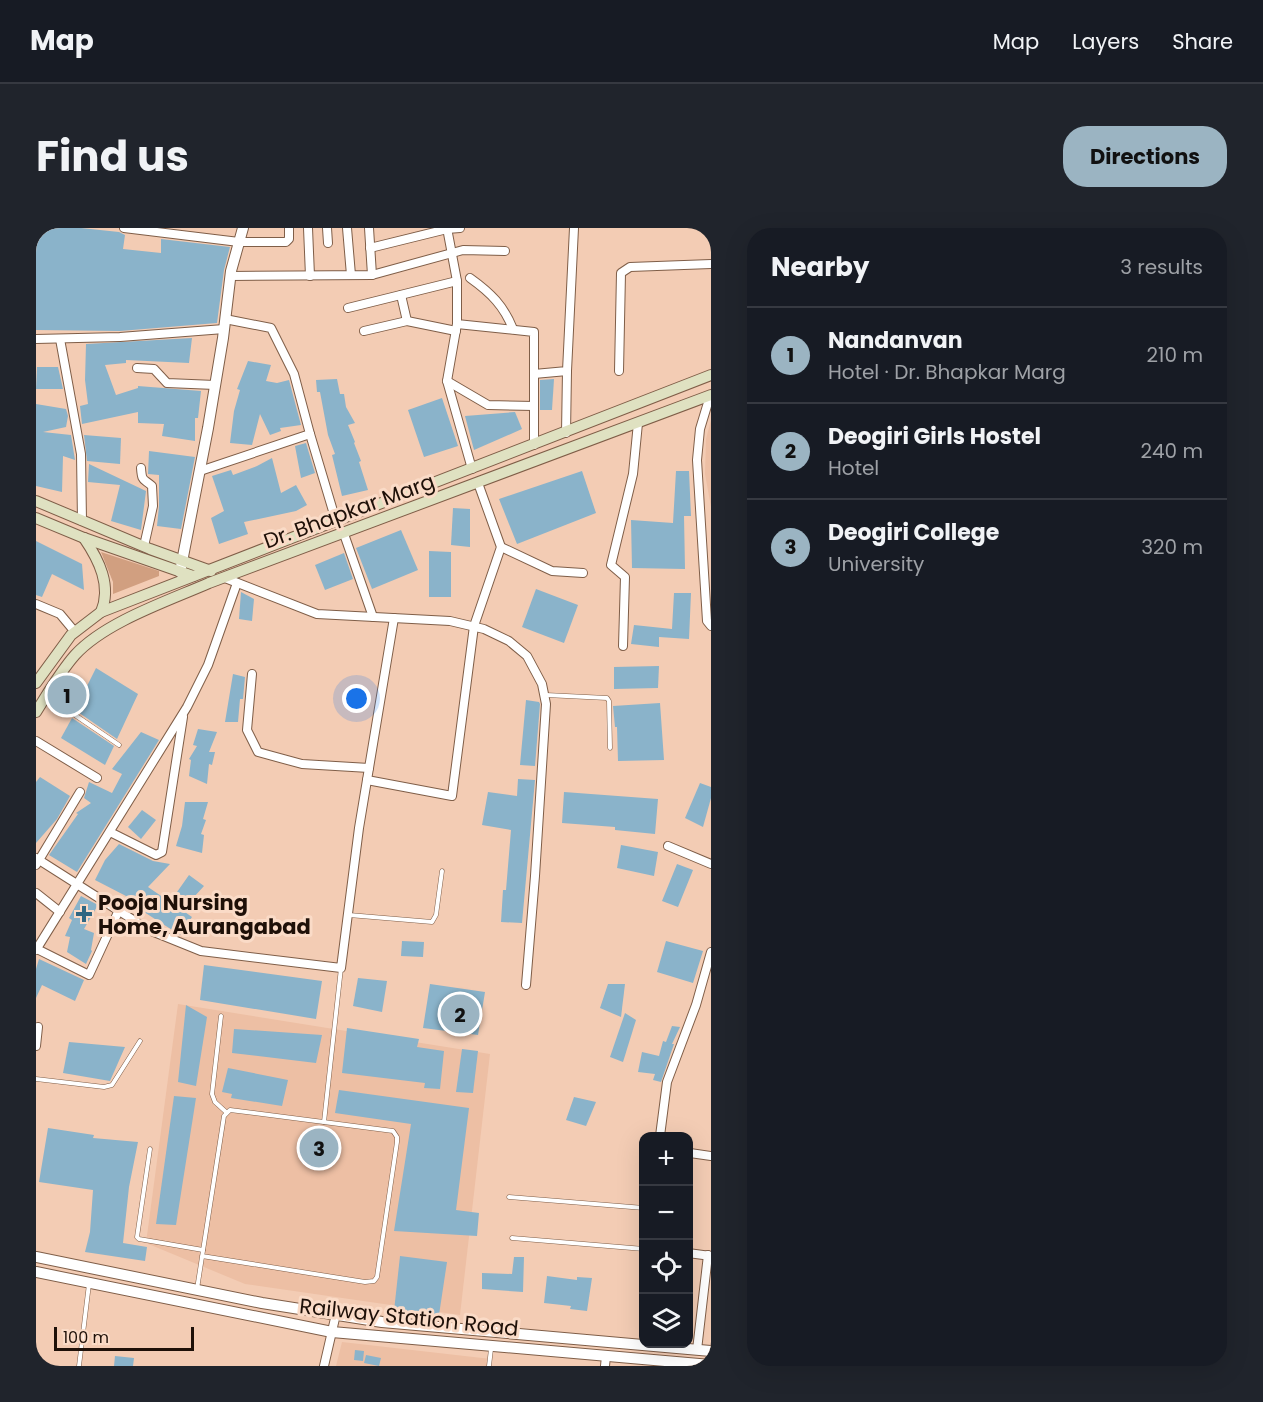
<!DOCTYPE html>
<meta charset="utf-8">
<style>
body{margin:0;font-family:Poppins,sans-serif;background:#20242c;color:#f1f3f6}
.controls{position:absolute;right:18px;bottom:18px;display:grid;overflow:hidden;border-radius:12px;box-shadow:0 6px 24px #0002}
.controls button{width:54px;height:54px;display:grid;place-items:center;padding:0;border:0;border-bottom:2px solid #363941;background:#171b24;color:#f1f3f6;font:30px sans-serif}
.scale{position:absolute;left:18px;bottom:15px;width:140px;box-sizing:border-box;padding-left:6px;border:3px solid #1e1008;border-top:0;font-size:16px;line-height:21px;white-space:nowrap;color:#1e1008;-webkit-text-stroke:4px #fadbc7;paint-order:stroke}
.you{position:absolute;left:321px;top:471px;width:21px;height:21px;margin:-15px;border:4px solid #fff;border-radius:50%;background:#1a73e8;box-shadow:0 0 0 9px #1a73e833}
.badge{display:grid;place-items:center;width:39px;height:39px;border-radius:50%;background:#9bb4c2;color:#111;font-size:20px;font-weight:700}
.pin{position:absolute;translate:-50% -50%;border:3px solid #fff;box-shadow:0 2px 6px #0006}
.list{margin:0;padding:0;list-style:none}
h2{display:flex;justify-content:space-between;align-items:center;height:78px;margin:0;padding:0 24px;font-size:26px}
h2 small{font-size:20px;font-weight:400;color:#9ea1a6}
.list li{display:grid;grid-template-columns:39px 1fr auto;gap:18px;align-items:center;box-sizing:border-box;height:96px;padding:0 24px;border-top:2px solid #363941}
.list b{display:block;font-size:22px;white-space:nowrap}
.list p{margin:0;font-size:20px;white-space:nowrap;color:#9ea1a6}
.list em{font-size:20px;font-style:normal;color:#9ea1a6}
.icon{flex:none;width:33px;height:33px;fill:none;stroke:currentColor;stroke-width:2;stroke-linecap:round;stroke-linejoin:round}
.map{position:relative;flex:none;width:675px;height:1138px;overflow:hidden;border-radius:24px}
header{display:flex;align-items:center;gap:36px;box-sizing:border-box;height:84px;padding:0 30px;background:#171b24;border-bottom:2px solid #363941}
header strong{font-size:28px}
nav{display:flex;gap:33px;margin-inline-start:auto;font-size:21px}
.intro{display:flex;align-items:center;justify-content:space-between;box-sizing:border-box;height:144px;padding:0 36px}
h1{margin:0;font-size:42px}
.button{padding:15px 27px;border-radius:24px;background:#9bb4c2;color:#111;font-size:21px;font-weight:700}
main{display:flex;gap:36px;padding:0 36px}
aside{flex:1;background:#171b24;border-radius:24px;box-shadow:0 6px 24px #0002}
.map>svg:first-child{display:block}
.built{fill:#edbfa4}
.green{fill:#d19f80}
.building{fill:#8ab3ca}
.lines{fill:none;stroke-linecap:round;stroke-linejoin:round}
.service-casing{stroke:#7f5e48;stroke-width:5}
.minor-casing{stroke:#7f5e48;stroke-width:10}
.tertiary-casing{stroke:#7f5e48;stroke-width:12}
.secondary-casing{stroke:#7f5e48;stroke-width:12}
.service{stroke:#fff;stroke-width:4}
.minor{stroke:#fff;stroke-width:8}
.tertiary{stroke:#fff;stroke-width:10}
.secondary{stroke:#dfe1c1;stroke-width:10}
.poi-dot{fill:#316782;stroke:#fadbc7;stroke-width:2}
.labels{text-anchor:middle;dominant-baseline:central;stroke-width:6;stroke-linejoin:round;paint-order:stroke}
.street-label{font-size:21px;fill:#1e1008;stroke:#fadbc7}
.poi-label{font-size:21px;font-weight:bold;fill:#1e1008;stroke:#fadbc7;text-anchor:start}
</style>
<header>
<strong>Map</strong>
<nav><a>Map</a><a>Layers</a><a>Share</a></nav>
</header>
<div class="intro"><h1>Find us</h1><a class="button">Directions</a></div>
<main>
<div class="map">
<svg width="675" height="1138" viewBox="0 0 675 1138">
<rect width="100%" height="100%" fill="#f3ccb4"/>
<!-- built -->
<g class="built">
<polygon points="675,192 675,279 669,246 670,211"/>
<polygon points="142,776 454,826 424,1087 209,1056 110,1015"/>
<polygon points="306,1114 455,1131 454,1138 300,1138"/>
</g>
<!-- green -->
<polygon class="green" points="65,324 123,343 123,348 77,366 77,354"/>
<!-- building -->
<g class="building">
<polygon points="0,0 45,0 83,4 89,7 87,21 125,25 125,11 194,19 188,42 181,95 84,103 0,102"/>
<polygon points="156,110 153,135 90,132 90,135 69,137 80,167 102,160 102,158 165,163 162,190 159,190 159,213 126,208 128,196 102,195 102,184 46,196 44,178 52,176 49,152 50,116"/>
<polygon points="212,133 235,137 230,153 241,155 253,152 265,197 244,200 245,203 234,207 224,186 216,217 194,215 198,183 204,162 201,161"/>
<polygon points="1,139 22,139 27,161 0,161"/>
<polygon points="301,151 304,166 308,166 310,179 319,195 312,197 319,214 318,215 325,233 323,234 332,262 306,268 296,227 299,226 292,207 284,164 281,164 280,152"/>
<polygon points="518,151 516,182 504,182 504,152"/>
<polygon points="406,170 422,218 388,229 372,182"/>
<polygon points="0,176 30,181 32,188 30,199 7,204 35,207 39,232 27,228 26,264 0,258"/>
<polygon points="479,184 486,201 438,222 429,188"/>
<polygon points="48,207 85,210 84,236 51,233"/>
<polygon points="270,215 279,245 265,250 259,218"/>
<polygon points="113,223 159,229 145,301 121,298 123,278 123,247 112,246"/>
<polygon points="236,230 245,265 260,257 271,277 260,283 208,294 212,306 183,316 175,290 188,283 176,248 195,242 197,247 221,238"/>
<polygon points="53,236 110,263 105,302 75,293 84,257 52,254"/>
<polygon points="546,243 560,285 481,316 463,271"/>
<polygon points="640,243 653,243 655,288 648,288 649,341 596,340 595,292 637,295"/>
<polygon points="417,280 434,281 434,319 415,317"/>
<polygon points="365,302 382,342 336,361 320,320"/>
<polygon points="0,313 46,336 48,362 16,346 6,369 0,367"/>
<polygon points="393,323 415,324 415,369 393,369"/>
<polygon points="308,325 317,351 289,362 279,337"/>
<polygon points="500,361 542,377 528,415 486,399"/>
<polygon points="205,364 218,371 216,393 203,391"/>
<polygon points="638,365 655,365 653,411 623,409 623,419 595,416 598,397 636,401"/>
<polygon points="623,438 622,460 578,461 578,439"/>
<polygon points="60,440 102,466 81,511 39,482"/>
<polygon points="197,446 209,449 207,471 204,471 202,494 189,494"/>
<polygon points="490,472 503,474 504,476 499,538 484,537"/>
<polygon points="624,475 628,532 582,533 581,499 579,499 577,478"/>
<polygon points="36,490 78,518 69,537 25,510"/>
<polygon points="162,501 181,504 173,524 179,524 176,537 173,536 171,556 153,548 155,532 153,531 161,518 157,517"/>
<polygon points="105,504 123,512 41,644 13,627 42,586 40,585 55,575 48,570 53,554 76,565 86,546 76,541"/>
<polygon points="4,549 34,568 21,591 0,615 0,554"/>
<polygon points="482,551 499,552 486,695 465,694 467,662 470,662 475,602 446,597 452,564 481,568"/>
<polygon points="664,555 675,559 675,570 667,599 649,590"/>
<polygon points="528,564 622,571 619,606 579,602 579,599 526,595"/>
<polygon points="149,574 172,574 167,591 170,592 165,606 168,607 166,625 140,618 146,598"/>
<polygon points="106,582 120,592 105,611 92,599"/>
<polygon points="83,616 117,633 134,636 112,659 134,674 153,647 168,658 146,682 156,689 144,707 108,684 110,682 88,674 90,668 59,652 69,632"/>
<polygon points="585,617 622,624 618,648 581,640"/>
<polygon points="641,636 657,642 642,679 626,673"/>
<polygon points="45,668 62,677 48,701 58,705 55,722 56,723 50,736 31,724 34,709 29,708 36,692 33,690"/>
<polygon points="366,713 388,714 387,729 365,728"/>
<polygon points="630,713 667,723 657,755 621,744"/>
<polygon points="3,731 48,752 39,773 6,757 0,770 0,741"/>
<polygon points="168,737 286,753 280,791 164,772"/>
<polygon points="322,750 351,753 346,784 317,778"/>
<polygon points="394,756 449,764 442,807 387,800"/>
<polygon points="572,756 589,756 585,789 564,780"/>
<polygon points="150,777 171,789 160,858 142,854"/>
<polygon points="589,785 600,792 587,834 574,829"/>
<polygon points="636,798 644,799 636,816 638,816 625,854 617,852 619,846 602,844 606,824 623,828 627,813 630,814"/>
<polygon points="311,800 383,811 381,819 408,823 404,861 388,860 389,855 306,845"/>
<polygon points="198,801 286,807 280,835 196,825"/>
<polygon points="33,814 89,819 74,853 27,845"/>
<polygon points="426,821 442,823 437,865 420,864"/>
<polygon points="192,840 252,852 246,878 195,870 196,866 186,864"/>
<polygon points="303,862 433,880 420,982 443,985 441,1008 358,1003 375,896 299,885"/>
<polygon points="138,868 160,870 140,997 120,996"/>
<polygon points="538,869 560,874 550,898 530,892"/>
<polygon points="12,900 58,907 57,910 102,914 93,959 87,1015 111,1019 109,1033 49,1024 54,1004 57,962 3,954"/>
<polygon points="364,1028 411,1034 403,1087 358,1083"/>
<polygon points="478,1029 488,1029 487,1064 446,1061 446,1045 476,1046"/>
<polygon points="511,1048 541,1052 541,1049 556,1050 551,1083 534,1081 535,1078 508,1075"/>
<polygon points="319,1122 328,1123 327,1133 318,1132"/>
<polygon points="330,1127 345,1130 343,1138 328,1135"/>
<polygon points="79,1128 98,1130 97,1138 78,1138"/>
</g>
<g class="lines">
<defs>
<g id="service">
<polyline points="510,467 571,470 573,473 574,520"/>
<polyline points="11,468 83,517"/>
<polyline points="313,687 396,694 400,687 406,643"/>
<polyline points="185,788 176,866 179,874 190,884"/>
<polyline points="0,851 68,859 76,857 104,813"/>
<polyline points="288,894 305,740"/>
<polyline points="114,921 101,1009 103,1011 167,1022"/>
<polyline points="473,969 608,980"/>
<polyline points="476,1010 608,1021"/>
<polyline points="161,1061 188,888 194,882 357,903 361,909 361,914 341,1049 338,1053 329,1054 166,1028"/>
<polyline points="43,1138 53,1056"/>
<polyline points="453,1138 455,1121"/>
</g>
<g id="minor">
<polyline points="88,0 203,14 250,14 253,11 253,0"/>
<polyline points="272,0 274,48"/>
<polyline points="291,0 292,15"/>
<polyline points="311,0 315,47"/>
<polyline points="333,0 336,47"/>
<polyline points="411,0 421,53 421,96 498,104 498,217"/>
<polyline points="334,20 411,1 424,0"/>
<polyline points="194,48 336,47 427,22 469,23"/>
<path d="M434,50C455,65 468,78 477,101"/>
<polyline points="365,67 371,93"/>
<polyline points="312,80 421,53"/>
<polyline points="189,91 235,100 258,146 274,206 300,293"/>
<polyline points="421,96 411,153 436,241"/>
<polyline points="328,103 371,93 420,103"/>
<polyline points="0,111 84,109 188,101"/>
<polyline points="24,111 45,226 46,293"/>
<polyline points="101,140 118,141 131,155 179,157"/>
<polyline points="583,143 585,45 594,39 675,36"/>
<polyline points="498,146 531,143 538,0"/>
<polyline points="411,153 452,177 498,178"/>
<polyline points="674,168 664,201 661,232 671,393 675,398"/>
<polyline points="530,205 531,143"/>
<path d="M105,240C106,254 107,250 116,258L117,278L108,318"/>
<polyline points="164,243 274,206"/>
<polyline points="308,306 337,389"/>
<polyline points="465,319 516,343 547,345"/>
<polyline points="189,350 281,386 414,393 448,401 473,413 491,428 506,456 510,476 499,648 490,757"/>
<polyline points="0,376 24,386 39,404"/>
<polyline points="587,418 589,349 575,337 597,246 602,195"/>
<polyline points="216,446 211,502 222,524 266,536 333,540"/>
<polyline points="0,513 61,550"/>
<polyline points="331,552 416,568 438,398 465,319 442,255"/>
<polyline points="74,604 120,627 126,624 147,489"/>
<polyline points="632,618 675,636"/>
<polyline points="0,630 113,702 165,723 305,740 323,600 358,390"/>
<polyline points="0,637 44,564"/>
<polyline points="0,665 24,684"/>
<polyline points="1,721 53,747 83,682"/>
<polyline points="0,722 151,479 172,437 201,355"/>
<polyline points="0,818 2,799"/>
<polyline points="624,908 631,854 660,777 675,724"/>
<polyline points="654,925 675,928"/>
<polyline points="652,1025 675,1028"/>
<polyline points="661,1122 672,1027"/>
<polyline points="288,1138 300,1086"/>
<polyline points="569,1138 570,1128"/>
</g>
<g id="tertiary">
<polyline points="144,344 172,200 187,110 195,43 207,0"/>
<polyline points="0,1029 226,1075 346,1094 675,1123"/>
<polyline points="0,1044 296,1104 675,1137"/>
</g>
<g id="secondary">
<polyline points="0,273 114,321 175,343"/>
<polyline points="0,290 48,310 157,348"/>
<path d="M48,310C63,332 76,358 65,384"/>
<polyline points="0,455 35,407 65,384 675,147"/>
<path d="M0,484C12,465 24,444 39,427C69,394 132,373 173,355L675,167"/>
</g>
</defs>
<!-- service casing -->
<use href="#service" class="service-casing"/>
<!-- minor casing -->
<use href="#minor" class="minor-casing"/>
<!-- tertiary casing -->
<use href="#tertiary" class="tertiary-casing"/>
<!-- secondary casing -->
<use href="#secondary" class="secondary-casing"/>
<!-- service -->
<use href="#service" class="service"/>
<!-- minor -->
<use href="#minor" class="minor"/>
<!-- tertiary -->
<use href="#tertiary" class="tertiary"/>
<!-- secondary -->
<use href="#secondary" class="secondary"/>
</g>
<!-- markers -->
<path class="poi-dot" d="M45 677h6v6h6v6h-6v6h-6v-6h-6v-6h6z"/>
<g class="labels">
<!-- street labels -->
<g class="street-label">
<text transform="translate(313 283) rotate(-20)">Dr. Bhapkar Marg</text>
<text transform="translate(373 1089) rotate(6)">Railway Station Road</text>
</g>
<!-- poi labels -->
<g class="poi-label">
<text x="62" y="674">Pooja Nursing<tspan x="62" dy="24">Home, Aurangabad</tspan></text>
</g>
</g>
</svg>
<div class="controls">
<button>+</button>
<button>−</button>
<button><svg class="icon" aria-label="locate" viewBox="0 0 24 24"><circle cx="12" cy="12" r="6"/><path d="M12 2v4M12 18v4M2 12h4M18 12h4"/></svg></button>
<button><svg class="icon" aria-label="layers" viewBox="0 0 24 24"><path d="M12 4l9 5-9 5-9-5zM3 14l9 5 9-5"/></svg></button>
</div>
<div class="scale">100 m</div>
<div class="you"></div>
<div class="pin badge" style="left:31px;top:467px">1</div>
<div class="pin badge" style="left:424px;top:786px">2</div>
<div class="pin badge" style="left:283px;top:920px">3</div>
</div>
<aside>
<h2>Nearby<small>3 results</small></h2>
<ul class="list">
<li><span class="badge">1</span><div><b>Nandanvan</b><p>Hotel · Dr. Bhapkar Marg</p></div><em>210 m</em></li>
<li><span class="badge">2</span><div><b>Deogiri Girls Hostel</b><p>Hotel</p></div><em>240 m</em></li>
<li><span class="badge">3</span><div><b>Deogiri College</b><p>University</p></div><em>320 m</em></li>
</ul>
</aside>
</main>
